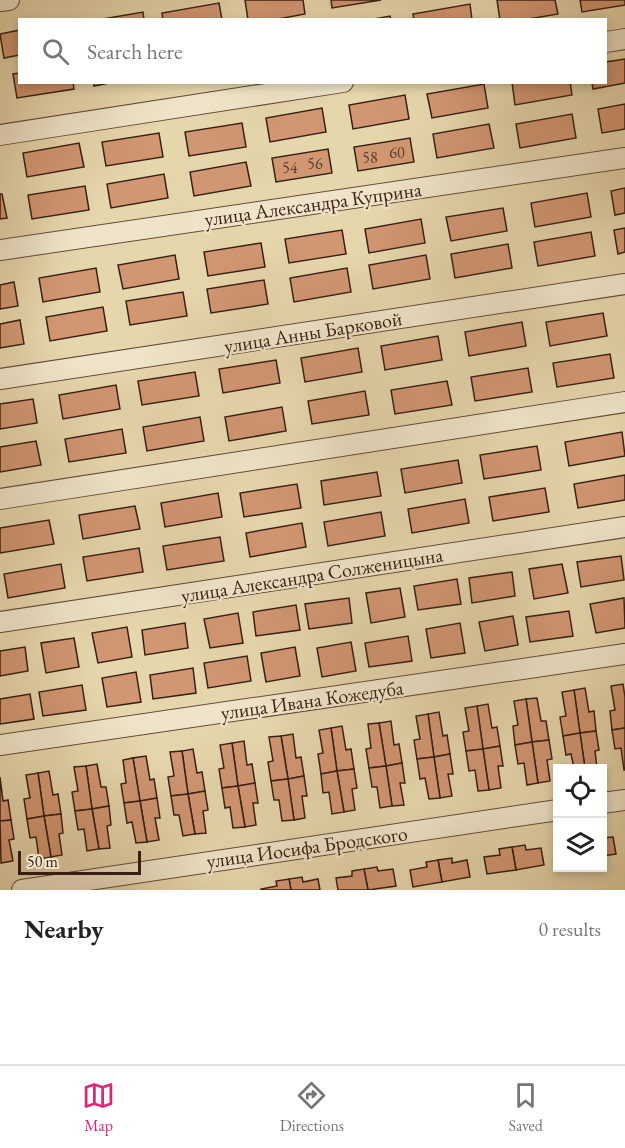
<!DOCTYPE html>
<meta charset="utf-8">
<style>
body{margin:0;font-family:"EB Garamond",serif;background:#f2f2f2;color:#222}
.controls{position:absolute;right:18px;bottom:18px;display:grid;overflow:hidden;border-radius:0px;box-shadow:0 3px 9px #0003}
.controls button{width:54px;height:54px;display:grid;place-items:center;padding:0;border:0;border-bottom:2px solid #e0e0e0;background:#fff;color:#222;font:30px sans-serif}
.scale{position:absolute;left:18px;bottom:15px;width:123px;box-sizing:border-box;padding-left:6px;border:3px solid #381e14;border-top:0;font-size:16px;line-height:21px;white-space:nowrap;color:#381e14;-webkit-text-stroke:4px #efe4c9;paint-order:stroke}
.list{margin:0;padding:0;list-style:none}
h2{display:flex;justify-content:space-between;align-items:center;height:78px;margin:0;padding:0 24px;font-size:26px}
h2 small{font-size:20px;font-weight:400;color:#767676}
.icon{flex:none;width:33px;height:33px;fill:none;stroke:currentColor;stroke-width:2;stroke-linecap:round;stroke-linejoin:round}
.map{position:relative;flex:none;width:625px;height:890px;overflow:hidden}
.search{position:absolute;background:#fff;box-shadow:0 3px 9px #0003;left:18px;right:18px;top:18px;height:66px;display:flex;align-items:center;gap:15px;box-sizing:border-box;padding:0 21px;border-radius:0px;color:#767676;font-size:22px}
.sheet{height:174px;background:#fff}
nav{display:flex;justify-content:space-around;align-items:center;box-sizing:border-box;height:84px;border-top:2px solid #e0e0e0;background:#fff;font-size:16px;color:#767676}
nav a{display:grid;justify-items:center;gap:3px}
nav .on{color:#db2777}
.map>svg:first-child{display:block}
.building{fill:#d19672;stroke:#381e14;stroke-width:1.5}
.lines{fill:none;stroke-linecap:round;stroke-linejoin:round}
.street-casing{stroke:#644c3a;stroke-width:22}
.street{stroke:#efe4c9;stroke-width:20}
.labels{text-anchor:middle;dominant-baseline:central;stroke-width:4.5;stroke-linejoin:round;paint-order:stroke}
.number-label{font-size:16px;fill:#5e3c2c}
.street-label{font-size:20px;fill:#381e14;stroke:#efe4c9}
</style>
<div class="map">
<svg width="625" height="890" viewBox="0 0 625 890">
<rect width="100%" height="100%" fill="#e6d6ac"/>
<filter id="stains"><feTurbulence type="fractalNoise" baseFrequency=".00333" numOctaves="4"/><feColorMatrix values="0 0 0 0 .2 0 0 0 0 .09 0 0 0 0 .02 0 0 0 .5 -.17"/></filter>
<radialGradient id="worn" r=".72"><stop offset=".6" stop-color="#630" stop-opacity="0"/><stop offset="1" stop-color="#630" stop-opacity=".3"/></radialGradient>
<!-- building -->
<g class="building">
<polygon points="245,0 303,0 305,14 273,20 248,20"/>
<polygon points="331,0 381,0 332,8"/>
<polygon points="497,0 555,0 558,14 523,20 500,20"/>
<polygon points="580,0 625,0 625,5 582,12"/>
<polygon points="219,3 222,20 163,20 162,13"/>
<polygon points="470,4 472,20 414,20 413,14"/>
<polygon points="143,12 144,20 97,20"/>
<polygon points="390,16 391,20 369,20"/>
<polygon points="20,30 20,55 4,58 0,34"/>
<polygon points="625,59 625,83 593,89 592,82 606,82 606,62"/>
<polygon points="20,73 20,82 73,82 74,89 17,98 13,74"/>
<polygon points="94,82 114,82 94,86"/>
<polygon points="512,82 570,82 572,95 515,105"/>
<polygon points="484,84 488,108 432,118 427,94"/>
<polygon points="405,95 409,119 353,129 349,105"/>
<polygon points="625,104 625,129 602,133 598,109"/>
<polygon points="322,108 326,132 270,142 266,118"/>
<polygon points="572,114 576,138 520,148 516,124"/>
<polygon points="242,123 246,147 189,156 185,132"/>
<polygon points="489,124 494,148 437,158 433,134"/>
<polygon points="159,133 163,157 106,166 102,142"/>
<polygon points="410,138 414,162 358,171 354,147"/>
<polygon points="79,143 84,167 27,177 23,153"/>
<polygon points="328,149 332,173 276,182 272,158"/>
<polygon points="246,162 251,186 194,196 190,172"/>
<polygon points="164,174 168,198 111,208 107,184"/>
<polygon points="85,186 89,210 32,219 28,195"/>
<polygon points="625,188 625,213 615,215 611,191"/>
<polygon points="587,193 591,217 535,227 531,203"/>
<polygon points="0,194 2,194 7,218 0,219"/>
<polygon points="503,208 507,231 451,241 446,217"/>
<polygon points="421,219 425,243 369,253 365,229"/>
<polygon points="625,228 625,252 618,254 614,230"/>
<polygon points="342,230 346,254 289,263 285,239"/>
<polygon points="591,232 595,256 538,266 534,242"/>
<polygon points="261,243 265,267 208,276 204,252"/>
<polygon points="508,244 512,268 455,278 451,254"/>
<polygon points="175,255 179,279 123,289 118,265"/>
<polygon points="426,255 430,279 373,289 369,265"/>
<polygon points="96,268 100,292 43,302 39,278"/>
<polygon points="347,268 351,292 294,302 290,278"/>
<polygon points="264,280 268,304 211,313 207,289"/>
<polygon points="14,282 18,306 0,309 0,285"/>
<polygon points="183,292 187,316 130,325 126,301"/>
<polygon points="103,307 107,331 50,341 46,317"/>
<polygon points="603,313 607,336 550,346 546,322"/>
<polygon points="20,320 24,344 0,348 0,324"/>
<polygon points="522,322 526,346 469,356 465,332"/>
<polygon points="438,336 442,360 385,370 381,346"/>
<polygon points="358,348 362,372 305,382 301,358"/>
<polygon points="610,354 614,378 557,387 553,363"/>
<polygon points="276,360 280,383 223,393 219,369"/>
<polygon points="528,368 532,392 475,401 471,377"/>
<polygon points="195,372 199,396 142,405 138,381"/>
<polygon points="447,381 452,405 395,414 391,390"/>
<polygon points="116,385 120,409 63,419 59,395"/>
<polygon points="365,391 369,415 312,424 308,401"/>
<polygon points="33,399 37,423 0,429 0,404"/>
<polygon points="282,407 286,431 229,441 225,417"/>
<polygon points="200,417 204,441 147,451 143,427"/>
<polygon points="122,429 126,453 69,462 65,439"/>
<polygon points="622,432 625,456 569,466 565,442"/>
<polygon points="36,441 41,465 0,472 0,447"/>
<polygon points="537,446 541,470 484,479 480,455"/>
<polygon points="458,460 462,483 405,493 401,469"/>
<polygon points="377,472 381,496 324,505 321,481"/>
<polygon points="625,475 625,500 578,508 574,484"/>
<polygon points="297,484 301,508 244,517 240,493"/>
<polygon points="545,488 549,512 493,521 489,497"/>
<polygon points="218,493 222,517 165,527 161,503"/>
<polygon points="465,499 469,523 412,533 408,509"/>
<polygon points="135,506 140,529 83,539 79,515"/>
<polygon points="381,512 385,536 328,546 324,522"/>
<polygon points="49,520 54,544 0,553 0,528"/>
<polygon points="302,523 306,547 250,557 246,533"/>
<polygon points="220,537 224,561 167,570 163,546"/>
<polygon points="139,548 143,572 87,581 83,557"/>
<polygon points="621,556 624,580 581,587 577,562"/>
<polygon points="61,564 65,588 8,598 4,574"/>
<polygon points="562,564 568,593 534,599 529,569"/>
<polygon points="512,572 515,596 472,603 469,578"/>
<polygon points="457,579 461,604 418,610 414,586"/>
<polygon points="400,588 405,617 371,623 366,593"/>
<polygon points="349,598 352,623 309,629 305,604"/>
<polygon points="624,598 625,628 596,633 590,604"/>
<polygon points="296,605 300,630 256,636 253,612"/>
<polygon points="569,611 573,636 530,642 526,617"/>
<polygon points="238,613 243,643 210,648 204,619"/>
<polygon points="513,616 518,645 485,651 479,622"/>
<polygon points="185,623 188,648 145,655 142,630"/>
<polygon points="460,623 465,653 431,658 426,629"/>
<polygon points="127,627 132,657 98,663 92,633"/>
<polygon points="408,636 412,661 369,667 365,643"/>
<polygon points="74,638 79,667 46,673 41,643"/>
<polygon points="351,642 356,671 322,677 317,648"/>
<polygon points="25,647 28,671 0,676 0,651"/>
<polygon points="295,647 300,676 266,682 261,653"/>
<polygon points="247,656 251,681 208,688 204,663"/>
<polygon points="193,668 196,693 153,699 150,675"/>
<polygon points="136,672 141,702 107,707 102,678"/>
<polygon points="623,684 625,697 625,728 612,730 610,711 615,710 611,686"/>
<polygon points="82,685 86,710 43,716 39,692"/>
<polygon points="585,688 589,712 594,711 596,731 580,733 574,690"/>
<polygon points="574,690 580,733 563,736 560,717 566,716 562,692"/>
<polygon points="30,694 34,719 0,724 0,699"/>
<polygon points="537,698 541,721 546,721 549,740 532,742 526,699"/>
<polygon points="526,699 532,742 515,745 513,726 518,725 514,701"/>
<polygon points="488,704 492,728 497,727 500,746 483,749 477,706"/>
<polygon points="477,706 483,749 466,751 463,732 469,731 465,708"/>
<polygon points="439,712 443,736 447,735 450,754 434,757 428,714"/>
<polygon points="428,714 434,757 417,759 414,740 420,739 416,716"/>
<polygon points="391,721 394,745 399,744 402,763 386,766 379,723"/>
<polygon points="379,723 386,766 369,768 366,749 371,748 368,724"/>
<polygon points="342,726 346,750 351,749 354,769 337,771 331,728"/>
<polygon points="331,728 337,771 321,774 318,754 323,753 319,730"/>
<polygon points="625,728 625,770 624,770 621,748 615,749 612,730"/>
<polygon points="596,731 599,750 595,751 597,768 585,768 580,733"/>
<polygon points="580,733 585,768 574,768 571,754 566,755 563,736"/>
<polygon points="293,734 296,758 301,757 304,776 288,779 281,736"/>
<polygon points="281,736 288,779 271,781 268,762 273,761 269,737"/>
<polygon points="549,740 552,759 547,760 550,781 538,783 532,742"/>
<polygon points="244,741 247,765 252,764 255,783 238,786 232,743"/>
<polygon points="532,742 538,783 527,785 524,763 518,764 515,745"/>
<polygon points="232,743 238,786 222,788 219,769 224,768 220,745"/>
<polygon points="500,746 503,766 498,766 501,788 489,790 483,749"/>
<polygon points="193,749 197,773 202,772 205,791 188,794 182,751"/>
<polygon points="483,749 489,790 478,791 475,770 469,771 466,751"/>
<polygon points="182,751 188,794 171,796 168,777 174,776 170,752"/>
<polygon points="450,754 453,774 448,774 452,796 440,798 434,757"/>
<polygon points="146,756 150,780 154,779 157,798 140,801 133,758"/>
<polygon points="434,757 440,798 429,799 425,778 420,779 417,759"/>
<polygon points="133,758 140,801 124,803 121,784 126,783 123,760"/>
<polygon points="402,763 405,783 400,783 404,805 392,806 386,766"/>
<polygon points="97,764 101,787 106,787 109,806 92,809 86,766"/>
<polygon points="86,766 92,809 75,811 72,792 78,791 74,767"/>
<polygon points="386,766 392,806 380,808 377,787 372,787 369,768"/>
<polygon points="354,769 357,788 352,789 355,810 344,812 337,771"/>
<polygon points="49,771 53,795 58,794 61,814 44,816 38,773"/>
<polygon points="337,771 344,812 332,814 329,792 323,793 321,774"/>
<polygon points="38,773 44,816 27,819 24,799 30,798 26,775"/>
<polygon points="304,776 307,796 302,796 305,818 294,820 288,779"/>
<polygon points="0,777 3,801 8,800 11,820 0,821"/>
<polygon points="288,779 294,820 282,821 279,800 274,800 271,781"/>
<polygon points="255,783 258,803 253,803 256,825 245,827 238,786"/>
<polygon points="238,786 245,827 233,828 230,807 225,808 222,788"/>
<polygon points="205,791 208,810 203,811 206,833 195,834 188,794"/>
<polygon points="188,794 195,834 183,836 179,815 174,815 171,796"/>
<polygon points="157,798 160,818 155,818 159,840 147,842 140,801"/>
<polygon points="140,801 147,842 136,843 132,822 127,823 124,803"/>
<polygon points="109,806 111,825 107,826 110,848 99,849 92,809"/>
<polygon points="92,809 99,849 87,851 84,829 78,830 75,811"/>
<polygon points="61,814 63,833 59,834 62,855 51,857 44,816"/>
<polygon points="44,816 51,857 39,859 36,837 30,838 27,819"/>
<polygon points="11,820 14,839 9,840 13,861 1,863 0,821"/>
<polygon points="613,837 616,854 602,856 602,838"/>
<polygon points="525,845 526,850 541,848 544,865 516,870 512,847"/>
<polygon points="512,847 516,870 487,874 484,857 500,855 499,849"/>
<polygon points="452,858 452,863 467,860 470,877 442,882 438,860"/>
<polygon points="438,860 442,882 413,887 410,870 427,867 426,862"/>
<polygon points="377,867 378,871 393,869 396,886 368,890 364,869"/>
<polygon points="364,869 368,890 338,890 336,878 352,876 352,871"/>
<polygon points="302,877 303,882 318,879 320,890 291,890 289,879"/>
<polygon points="289,879 291,890 261,890 261,889 277,886 276,881"/>
</g>
<g class="lines">
<defs>
<g id="street">
<polyline points="0,1 9,0"/>
<polyline points="606,42 625,39"/>
<polyline points="0,135 343,82"/>
<polyline points="0,250 625,158"/>
<polyline points="0,379 625,284"/>
<polyline points="0,499 625,402"/>
<polyline points="0,622 625,527"/>
<polyline points="0,745 625,654"/>
<polyline points="602,803 625,800"/>
<polyline points="22,890 558,810"/>
</g>
</defs>
<!-- street casing -->
<use href="#street" class="street-casing"/>
<!-- street -->
<use href="#street" class="street"/>
</g>
<g class="labels">
<!-- number labels -->
<g class="number-label">
<text x="397" y="152">60</text>
<text x="370" y="157">58</text>
<text x="315" y="163">56</text>
<text x="290" y="167">54</text>
</g>
<!-- street labels -->
<g class="street-label">
<text transform="translate(313 204) rotate(-8)">улица Александра Куприна</text>
<text transform="translate(313 332) rotate(-9)">улица Анны Барковой</text>
<text transform="translate(312 575) rotate(-9)">улица Александра Солженицына</text>
<text transform="translate(312 700) rotate(-8)">улица Ивана Кожедуба</text>
<text transform="translate(307 847) rotate(-8)">улица Иосифа Бродского</text>
</g>
</g>
<rect width="100%" height="100%" filter="url(#stains)"/>
<rect width="100%" height="100%" fill="url(#worn)"/>
</svg>
<div class="controls">
<button><svg class="icon" aria-label="locate" viewBox="0 0 24 24"><circle cx="12" cy="12" r="6"/><path d="M12 2v4M12 18v4M2 12h4M18 12h4"/></svg></button>
<button><svg class="icon" aria-label="layers" viewBox="0 0 24 24"><path d="M12 4l9 5-9 5-9-5zM3 14l9 5 9-5"/></svg></button>
</div>
<div class="scale">50 m</div>
<div class="search"><svg class="icon" aria-label="search" viewBox="0 0 24 24"><circle cx="10" cy="10" r="6"/><path d="M15 15l6 6"/></svg>Search here</div>
</div>
<section class="sheet">
<h2>Nearby<small>0 results</small></h2>
<ul class="list">
</ul>
</section>
<nav>
<a class="on"><svg class="icon" aria-label="map" viewBox="0 0 24 24"><path d="M3 6l6-2 6 2 6-2v14l-6 2-6-2-6 2zM9 4v14M15 6v14"/></svg>Map</a>
<a><svg class="icon" aria-label="directions" viewBox="0 0 24 24"><path d="M12 3l9 9-9 9-9-9zM9 14v-3h6M13 9l2 2-2 2"/></svg>Directions</a>
<a><svg class="icon" aria-label="saved" viewBox="0 0 24 24"><path d="M7 4h10v16l-5-4-5 4z"/></svg>Saved</a>
</nav>
